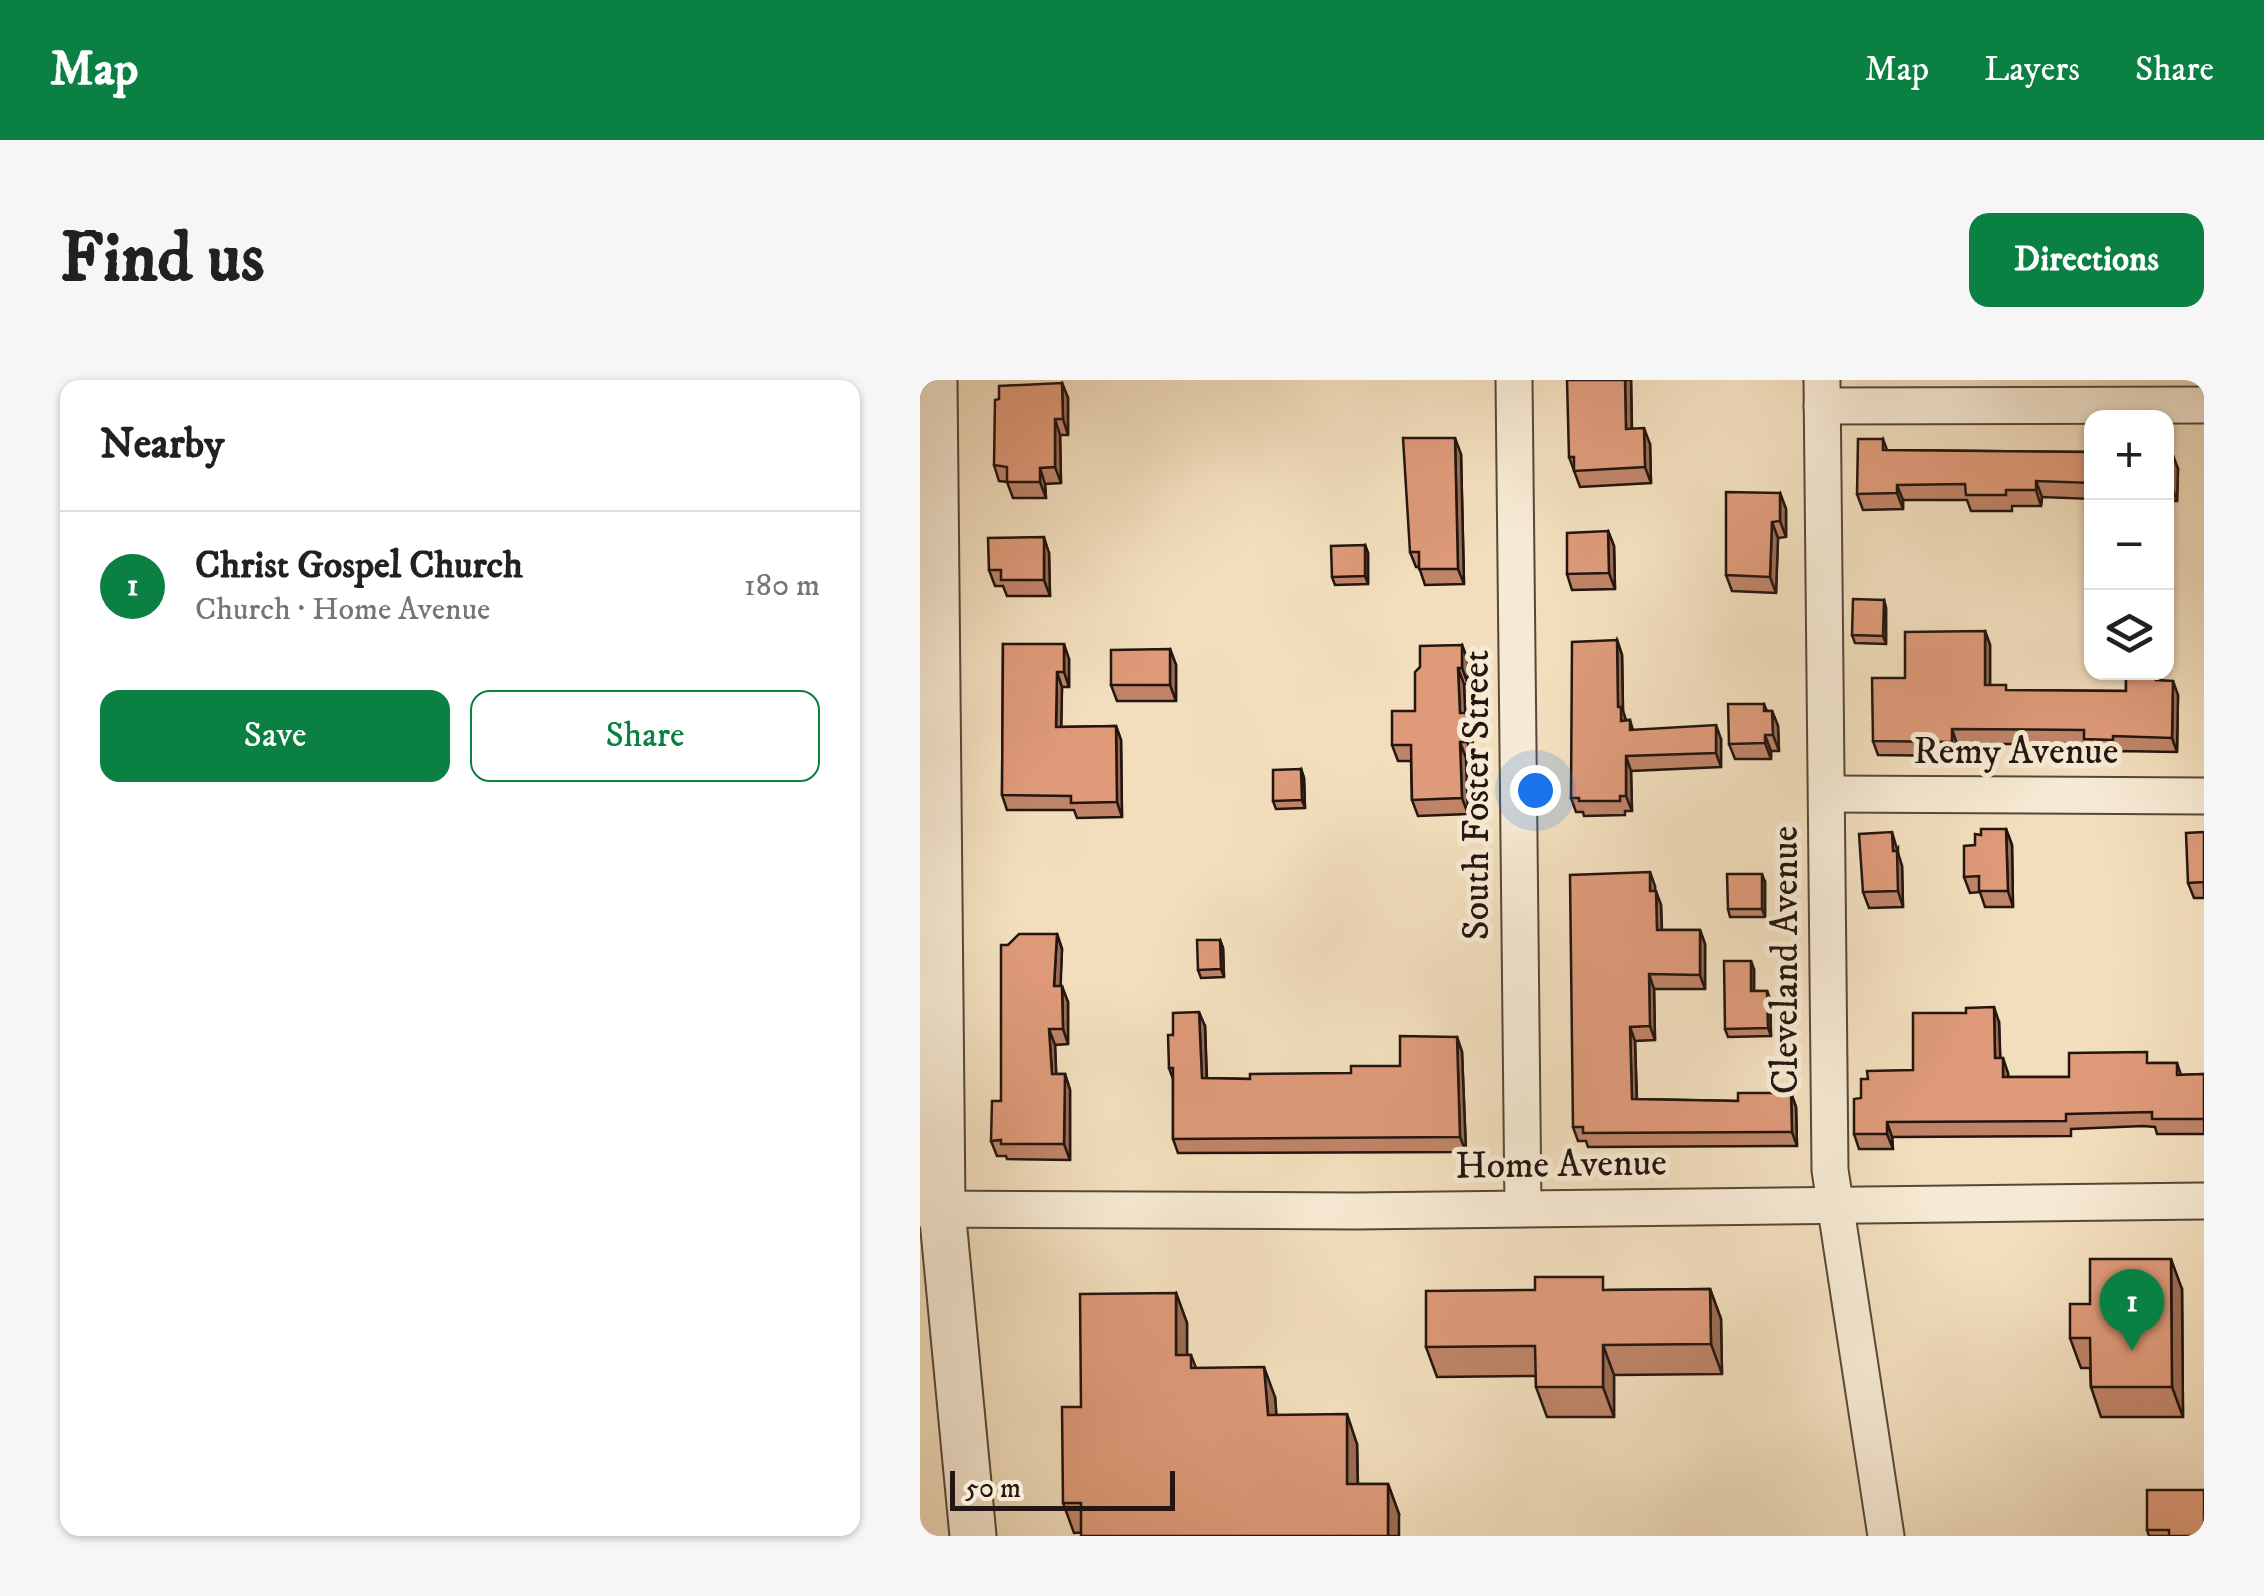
<!DOCTYPE html>
<meta charset="utf-8">
<style>
body{margin:0;font-family:"IM FELL DW Pica",serif;background:#f6f6f6;color:#202124}
.controls{position:absolute;right:30px;top:30px;display:grid;overflow:hidden;border-radius:20px;box-shadow:0 2px 8px #0004}
.controls button{width:90px;height:90px;display:grid;place-items:center;padding:0;border:0;border-bottom:2px solid #e0e0e0;background:#fff;color:#202124;font:50px sans-serif}
.scale{position:absolute;left:30px;bottom:25px;width:225px;box-sizing:border-box;padding-left:10px;border:5px solid #23150f;border-top:0;font-size:28px;line-height:35px;white-space:nowrap;color:#23150f;-webkit-text-stroke:8px #f7ead4;paint-order:stroke}
.you{position:absolute;left:615px;top:410px;width:35px;height:35px;margin:-25px;border:8px solid #fff;border-radius:50%;background:#1a73e8;box-shadow:0 0 0 15px #1a73e833}
.badge{display:grid;place-items:center;width:65px;height:65px;border-radius:50%;background:#0b8043;color:#fff;font-size:32px;font-weight:700}
.pin{position:absolute;translate:-50% -82px;filter:drop-shadow(0 2px 5px #0008)}
.pin::after{content:'';position:absolute;top:52px;width:35px;height:30px;background:inherit;clip-path:polygon(0 0,100% 0,50% 100%)}
.list{margin:0;padding:0;list-style:none}
h2{display:flex;justify-content:space-between;align-items:center;height:130px;margin:0;padding:0 40px;font-size:42px}
h2 small{font-size:32px;font-weight:400;color:#757577}
.list li{display:grid;grid-template-columns:65px 1fr auto;gap:30px;align-items:center;box-sizing:border-box;height:150px;padding:0 40px;border-top:2px solid #e0e0e0}
.list b{display:block;font-size:38px;white-space:nowrap}
.list p{margin:0;font-size:32px;white-space:nowrap;color:#757577}
.list em{font-size:32px;font-style:normal;color:#757577}
.actions{display:flex;gap:20px;padding:30px 40px}
.actions a{flex:1;padding:22px 0;border:2px solid #0b8043;border-radius:20px;text-align:center;font-size:35px;color:#0b8043}
.actions .main{background:#0b8043;color:#fff}
.icon{flex:none;width:55px;height:55px;fill:none;stroke:currentColor;stroke-width:2;stroke-linecap:round;stroke-linejoin:round}
.map{position:relative;flex:none;width:1284px;height:1156px;overflow:hidden;border-radius:20px}
header{display:flex;align-items:center;gap:60px;box-sizing:border-box;height:140px;padding:0 50px;background:#0b8043;color:#fff}
header strong{font-size:48px}
nav{display:flex;gap:55px;margin-inline-start:auto;font-size:35px}
.intro{display:flex;align-items:center;justify-content:space-between;box-sizing:border-box;height:240px;padding:0 60px}
h1{margin:0;font-size:70px}
.button{padding:25px 45px;border-radius:20px;background:#0b8043;color:#fff;font-size:35px;font-weight:700}
main{display:flex;gap:60px;padding:0 60px}
aside{flex:1;background:#fff;border-radius:20px;box-shadow:0 2px 8px #0004}
.map>svg:first-child{display:block}
.lines{fill:none;stroke-linecap:round;stroke-linejoin:round}
.minor-casing{stroke:#57473a;stroke-width:39}
.tertiary-casing{stroke:#57473a;stroke-width:49}
.minor{stroke:#f7ead4;stroke-width:35}
.tertiary{stroke:#f7ead4;stroke-width:45}
.wall{fill:#bf8468;stroke:#23150f;stroke-width:2.5}
.shaded-wall{fill:#9b6c55;stroke:#23150f;stroke-width:2.5}
.building{fill:#de9a79;stroke:#23150f;stroke-width:2.5}
.labels{text-anchor:middle;dominant-baseline:central;stroke-width:10;stroke-linejoin:round;paint-order:stroke}
.street-label{font-size:38px;fill:#23150f;stroke:#f7ead4}
</style>
<header>
<strong>Map</strong>
<nav><a>Map</a><a>Layers</a><a>Share</a></nav>
</header>
<div class="intro"><h1>Find us</h1><a class="button">Directions</a></div>
<main>
<aside>
<h2>Nearby<small></small></h2>
<ul class="list">
<li><span class="badge">1</span><div><b>Christ Gospel Church</b><p>Church · Home Avenue</p></div><em>180 m</em></li>
</ul>
<div class="actions"><a class="main">Save</a><a>Share</a></div>
</aside>
<div class="map">
<svg width="1284" height="1156" viewBox="0 0 1284 1156">
<rect width="100%" height="100%" fill="#f2debd"/>
<filter id="stains"><feTurbulence type="fractalNoise" baseFrequency=".002" numOctaves="4"/><feColorMatrix values="0 0 0 0 .2 0 0 0 0 .09 0 0 0 0 .02 0 0 0 .5 -.17"/></filter>
<radialGradient id="worn" r=".72"><stop offset=".6" stop-color="#630" stop-opacity="0"/><stop offset="1" stop-color="#630" stop-opacity=".3"/></radialGradient>
<g class="lines">
<defs>
<g id="minor">
<polyline points="594,0 603,828"/>
<polyline points="902,0 910,790 966,1156"/>
<polyline points="902,26 1284,25"/>
<polyline points="907,414 1284,416"/>
<polyline points="0,829 436,831 1284,821"/>
</g>
<polyline id="tertiary" points="14,0 22,829 53,1156"/>
</defs>
<!-- minor casing -->
<use href="#minor" class="minor-casing"/>
<!-- tertiary casing -->
<use href="#tertiary" class="tertiary-casing"/>
<!-- minor -->
<use href="#minor" class="minor"/>
<!-- tertiary -->
<use href="#tertiary" class="tertiary"/>
</g>
<!-- wall -->
<g class="wall">
<polygon points="711,0 712,48 730,64 731,103 660,107 649,77"/>
<polygon points="142,3 148,18 148,55 140,55 141,103 125,104 126,118 93,118 87,102 79,101 74,85"/>
<polygon points="963,59 967,70 1172,72 1172,119 1122,117 1121,126 1092,126 1092,131 1051,131 1047,120 983,120 983,129 943,130 937,114"/>
<polygon points="1246,73 1252,73 1258,89 1257,121 1252,121 1251,139 1246,139"/>
<polygon points="541,74 544,204 505,205 499,187 496,187 490,172"/>
<polygon points="860,113 866,129 866,157 858,158 856,213 812,211 806,195"/>
<polygon points="688,151 694,166 695,209 652,210 647,194"/>
<polygon points="445,165 448,173 448,204 415,205 412,197"/>
<polygon points="129,173 130,216 87,216 83,206 75,206 69,190"/>
<polygon points="964,220 966,228 966,264 935,263 932,255"/>
<polygon points="1065,251 1070,265 1070,305 1087,310 1206,311 1206,292 1240,292 1240,300 1258,315 1257,372 1198,371 1198,374 1169,374 1165,364 1037,364 1037,376 958,375 953,361 985,298"/>
<polygon points="697,260 702,275 703,331 706,340 710,340 713,350 801,359 801,387 711,391 712,431 705,431 705,435 664,436 663,432 656,432 651,418"/>
<polygon points="83,264 149,279 149,307 142,307 141,347 196,346 201,360 202,437 157,438 154,430 87,430 82,415"/>
<polygon points="542,265 548,281 548,304 544,304 545,333 552,348 553,378 546,378 548,434 498,436 492,420 491,381 478,381 472,365"/>
<polygon points="250,269 256,285 256,321 197,321 191,305"/>
<polygon points="844,324 847,331 852,331 858,346 859,371 851,371 851,379 815,379 809,364"/>
<polygon points="381,389 384,398 385,428 356,429 353,421"/>
<polygon points="1086,449 1092,465 1093,527 1065,527 1060,512 1050,513 1044,497 1061,455"/>
<polygon points="1284,452 1284,518 1274,518 1268,503"/>
<polygon points="978,468 978,476 982,486 983,527 949,528 943,512"/>
<polygon points="845,502 845,537 810,537 808,529"/>
<polygon points="735,506 735,511 741,525 742,550 780,550 785,564 785,609 734,609 735,660 715,661 717,719 818,721 871,713 876,727 877,766 668,767 666,761 658,761 653,747"/>
<polygon points="137,554 142,569 140,606 148,622 148,664 135,665 136,694 145,694 150,710 150,780 87,779 86,776 77,776 71,761 81,721 88,565"/>
<polygon points="300,560 303,568 304,597 281,598 278,590"/>
<polygon points="834,589 834,611 847,611 850,619 851,656 808,657 805,649"/>
<polygon points="1079,642 1080,678 1088,693 1088,697 1149,697 1231,683 1257,683 1261,695 1284,694 1284,754 1237,754 1235,747 1223,746 1151,749 1151,756 972,757 973,769 939,769 934,754 941,718 948,699 993,690"/>
<polygon points="285,646 287,698 330,699 431,693 480,686 537,657 542,672 546,772 258,773 253,759 253,699 249,688 253,655"/>
<polygon points="790,909 801,939 802,994 694,995 694,1037 627,1037 616,1007 616,996 517,997 506,967 688,910"/>
<polygon points="1262,909 1263,1037 1181,1037 1171,1007 1170,988 1161,988 1150,958 1170,924"/>
<polygon points="256,913 267,943 267,975 271,975 276,988 355,1017 356,1035 437,1064 438,1104 468,1104 479,1134 154,1153 143,1123 161,1027"/>
<polygon points="1284,1110 1284,1156 1229,1156 1227,1150"/>
</g>
<!-- shaded-wall -->
<g class="shaded-wall">
<polygon points="705,0 711,0 712,64 706,49"/>
<polygon points="142,3 148,18 148,55 143,39"/>
<polygon points="135,39 140,55 141,103 135,87"/>
<polygon points="724,48 730,64 731,103 725,87"/>
<polygon points="535,58 541,74 544,204 538,189"/>
<polygon points="1252,73 1258,89 1257,121 1251,105"/>
<polygon points="120,88 125,104 126,118 120,102"/>
<polygon points="1116,101 1122,117 1121,126 1116,110"/>
<polygon points="977,105 983,120 983,129 977,113"/>
<polygon points="1246,106 1252,121 1251,139 1246,125"/>
<polygon points="860,113 866,129 866,157 860,141"/>
<polygon points="852,142 858,158 856,213 850,197"/>
<polygon points="688,151 694,166 695,209 689,193"/>
<polygon points="124,157 129,173 130,216 124,200"/>
<polygon points="445,165 448,173 448,204 445,196"/>
<polygon points="964,220 966,228 966,264 963,256"/>
<polygon points="1065,251 1070,265 1070,320 1065,305"/>
<polygon points="697,260 702,275 703,331 706,341 706,355 698,327"/>
<polygon points="144,264 149,279 149,307 144,292"/>
<polygon points="542,265 548,281 548,304 542,288"/>
<polygon points="250,269 256,285 256,321 250,305"/>
<polygon points="538,288 544,304 546,348 540,333"/>
<polygon points="137,292 142,307 141,361 136,347"/>
<polygon points="1253,301 1258,315 1257,372 1252,358"/>
<polygon points="852,331 858,346 859,371 853,355"/>
<polygon points="546,333 552,348 553,378 547,362"/>
<polygon points="796,345 801,359 801,387 796,373"/>
<polygon points="196,346 201,360 202,437 197,422"/>
<polygon points="1032,349 1037,364 1037,376 1032,362"/>
<polygon points="845,355 851,371 851,379 845,363"/>
<polygon points="540,362 546,378 548,434 542,418"/>
<polygon points="706,376 711,391 712,431 706,416"/>
<polygon points="381,389 384,398 385,428 382,420"/>
<polygon points="1086,449 1092,465 1093,527 1088,511"/>
<polygon points="972,452 982,486 983,527 978,511 973,471"/>
<polygon points="730,492 735,506 735,525 730,511"/>
<polygon points="842,494 845,502 845,537 842,529"/>
<polygon points="736,511 741,525 742,564 737,550"/>
<polygon points="780,550 785,564 785,609 780,595"/>
<polygon points="137,554 142,569 140,622 134,606"/>
<polygon points="300,560 303,568 304,597 301,589"/>
<polygon points="831,581 834,589 834,619 831,611"/>
<polygon points="729,594 734,609 735,660 730,646"/>
<polygon points="142,606 148,622 148,664 143,649"/>
<polygon points="847,611 850,619 851,656 848,648"/>
<polygon points="1074,627 1079,642 1081,693 1075,678"/>
<polygon points="279,632 285,646 287,713 282,698"/>
<polygon points="710,647 715,661 717,733 712,719"/>
<polygon points="129,649 135,665 137,710 132,694"/>
<polygon points="537,657 542,672 546,772 540,757"/>
<polygon points="1083,678 1088,693 1089,712 1083,697"/>
<polygon points="145,694 150,710 150,780 144,764"/>
<polygon points="871,713 876,727 877,766 872,752"/>
<polygon points="967,742 972,757 973,769 967,754"/>
<polygon points="1251,879 1262,909 1263,1037 1252,1007"/>
<polygon points="790,909 801,939 802,994 791,964"/>
<polygon points="256,913 267,943 267,1005 256,975"/>
<polygon points="683,965 694,995 694,1037 683,1007"/>
<polygon points="344,987 355,1017 359,1065 348,1035"/>
<polygon points="427,1034 437,1064 438,1134 427,1104"/>
<polygon points="468,1104 479,1134 479,1156 468,1156"/>
</g>
<!-- building -->
<g class="building">
<polygon points="647,0 705,0 706,49 724,48 725,87 654,91 654,77 649,77"/>
<polygon points="142,3 143,39 135,39 135,87 120,88 120,102 87,102 87,87 74,85 75,20 79,19 79,6"/>
<polygon points="483,58 535,58 538,189 499,189 499,172 490,172"/>
<polygon points="938,59 963,59 963,70 1172,72 1172,103 1116,101 1116,110 1086,110 1086,115 1046,115 1045,104 977,105 977,113 937,114"/>
<polygon points="1246,73 1252,73 1251,105 1246,105"/>
<polygon points="806,112 860,113 860,141 852,142 850,197 806,195"/>
<polygon points="688,151 689,193 647,194 647,153"/>
<polygon points="124,157 124,200 81,200 81,190 69,190 68,158"/>
<polygon points="445,165 445,196 412,197 411,166"/>
<polygon points="933,219 964,220 963,256 932,255"/>
<polygon points="1065,251 1065,305 1086,305 1086,310 1206,311 1206,292 1235,292 1236,300 1253,301 1252,358 1193,356 1193,360 1164,359 1164,350 1032,349 1032,362 953,361 952,298 985,298 985,252"/>
<polygon points="697,260 698,327 701,327 701,341 710,340 710,350 796,345 796,373 706,376 706,416 700,416 700,421 659,421 659,418 651,418 652,262"/>
<polygon points="83,264 144,264 144,292 137,292 136,347 196,346 197,422 151,423 151,416 82,415"/>
<polygon points="542,265 542,288 538,288 540,333 546,333 547,362 540,362 542,418 492,420 491,365 472,365 472,331 495,331 495,292 500,287 500,266"/>
<polygon points="250,269 250,305 191,305 191,270"/>
<polygon points="808,324 844,324 844,331 852,331 853,355 845,355 845,363 809,364"/>
<polygon points="381,389 382,420 353,421 353,390"/>
<polygon points="1061,449 1086,449 1088,511 1059,511 1059,496 1044,497 1044,466 1055,465 1055,454 1061,455"/>
<polygon points="972,452 973,471 977,471 978,511 943,512 939,454"/>
<polygon points="1284,452 1284,510 1284,502 1268,503 1266,453"/>
<polygon points="730,492 730,511 736,511 737,550 780,550 780,595 729,594 730,646 710,647 712,719 818,721 818,713 871,713 872,752 663,753 663,747 653,747 650,495"/>
<polygon points="807,494 842,494 842,529 808,529"/>
<polygon points="99,554 137,554 134,606 142,606 143,649 129,649 132,694 145,694 144,764 81,764 81,760 71,761 72,721 81,721 81,565 88,565"/>
<polygon points="277,560 300,560 301,589 278,590"/>
<polygon points="804,581 831,581 831,611 847,611 848,648 805,649"/>
<polygon points="1074,627 1075,678 1083,678 1083,697 1149,697 1149,673 1227,672 1227,683 1257,683 1257,695 1284,694 1284,739 1232,739 1232,732 1146,734 1146,741 967,742 967,754 934,754 934,719 941,718 941,699 948,699 947,691 993,690 993,633 1046,633 1046,628"/>
<polygon points="279,632 282,698 330,699 330,694 431,693 431,686 480,686 480,656 537,657 540,757 253,759 253,688 249,688 248,655 253,655 253,633"/>
<polygon points="1170,879 1251,879 1252,1007 1171,1007 1170,958 1150,958 1150,924 1170,924"/>
<polygon points="615,897 683,897 683,910 790,909 791,964 683,965 683,1007 616,1007 615,966 506,967 506,911 615,910"/>
<polygon points="256,913 256,975 271,975 271,988 344,987 348,1035 427,1034 427,1104 468,1104 468,1156 161,1156 161,1123 143,1123 142,1027 161,1027 160,914"/>
<polygon points="1227,1110 1284,1110 1284,1156 1249,1156 1249,1150 1227,1150"/>
</g>
<g class="labels">
<!-- street labels -->
<g class="street-label">
<text x="1096" y="372">Remy Avenue</text>
<text transform="translate(557 415) rotate(-90)">South Foster Street</text>
<text transform="translate(866 580) rotate(-90)">Cleveland Avenue</text>
<text transform="translate(641 785) rotate(-1)">Home Avenue</text>
</g>
</g>
<rect width="100%" height="100%" filter="url(#stains)"/>
<rect width="100%" height="100%" fill="url(#worn)"/>
</svg>
<div class="controls">
<button>+</button>
<button>−</button>
<button><svg class="icon" aria-label="layers" viewBox="0 0 24 24"><path d="M12 4l9 5-9 5-9-5zM3 14l9 5 9-5"/></svg></button>
</div>
<div class="scale">50 m</div>
<div class="you"></div>
<div class="pin badge" style="left:1212px;top:971px">1</div>
</div>
</main>
